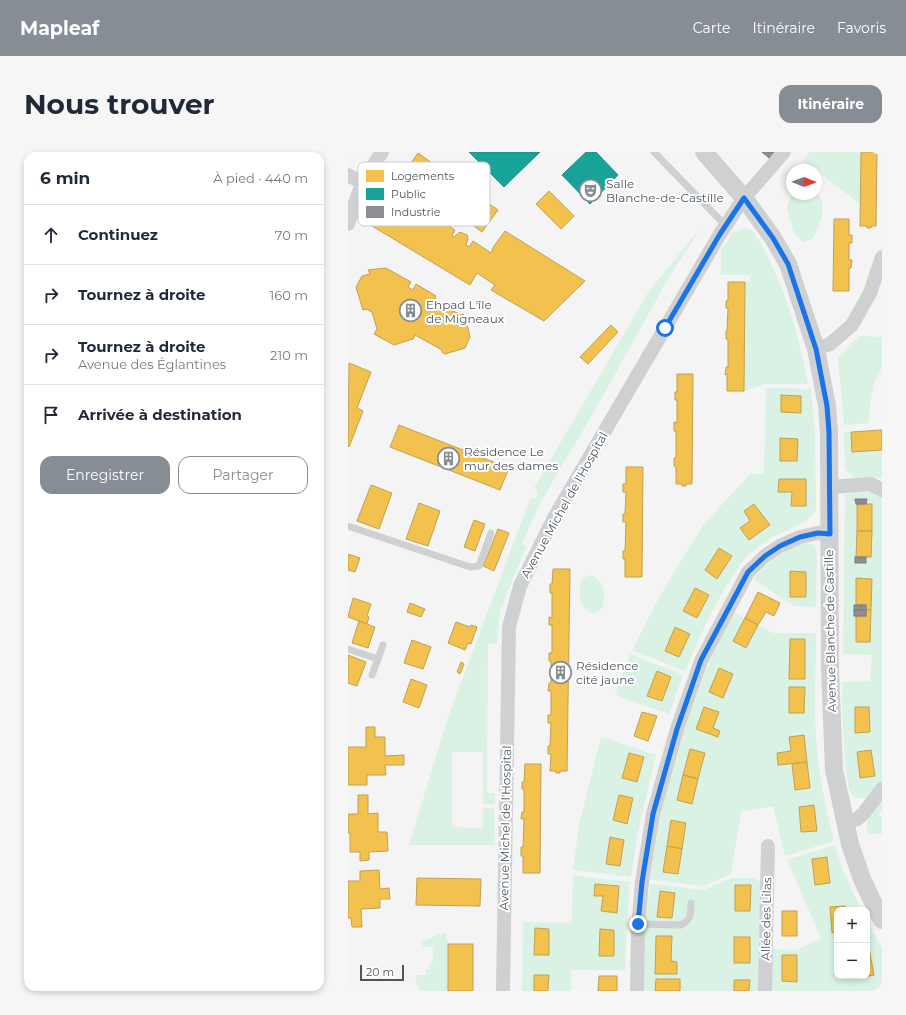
<!DOCTYPE html>
<html lang="fr">
<meta charset="utf-8">
<style>
body{margin:0;font-family:Montserrat,sans-serif;background:#f6f6f7;color:#1f2937}
.controls{position:absolute;right:12px;bottom:12px;display:grid;overflow:hidden;border-radius:8px;box-shadow:0 2px 6px #0003}
.controls button{width:36px;height:36px;display:grid;place-items:center;padding:0;border:0;border-bottom:1px solid #e0e1e3;background:#fff;color:#1f2937;font:20px sans-serif}
.compass{position:absolute;left:438px;top:12px;width:36px;height:36px;border-radius:50%;background:#fff;box-shadow:0 2px 6px #0003;rotate:91deg}
.scale{position:absolute;left:12px;bottom:10px;width:44px;box-sizing:border-box;padding-left:4px;border:2px solid #4a5661;border-top:0;font-size:11px;line-height:14px;white-space:nowrap;color:#4a5661;-webkit-text-stroke:3px #fff;paint-order:stroke}
.stop{position:absolute;width:12px;height:12px;margin:-9px;border:3px solid #1a73e8;border-radius:50%;background:#fff}
.stop.end{background:#1a73e8;border-color:#fff;box-shadow:0 1px 4px #0008}
.list{margin:0;padding:0;list-style:none}
h2{display:flex;justify-content:space-between;align-items:center;height:52px;margin:0;padding:0 16px;font-size:17px}
h2 small{font-size:13px;font-weight:400;color:#747a83}
.list li{display:grid;grid-template-columns:26px 1fr auto;gap:12px;align-items:center;box-sizing:border-box;height:60px;padding:0 16px;border-top:1px solid #e0e1e3}
.list b{display:block;font-size:15px;white-space:nowrap}
.list p{margin:0;font-size:13px;white-space:nowrap;color:#747a83}
.list em{font-size:13px;font-style:normal;color:#747a83}
.actions{display:flex;gap:8px;padding:12px 16px}
.actions a{flex:1;padding:9px 0;border:1px solid #868d94;border-radius:12px;text-align:center;font-size:14px;color:#868d94}
.actions .main{background:#868d94;color:#fff}
.icon{flex:none;width:22px;height:22px;fill:none;stroke:currentColor;stroke-width:2;stroke-linecap:round;stroke-linejoin:round}
.map{position:relative;flex:none;width:534px;height:839px;overflow:hidden;border-radius:12px}
header{display:flex;align-items:center;gap:24px;box-sizing:border-box;height:56px;padding:0 20px;background:#868d94;color:#fff}
header strong{font-size:19px}
nav{display:flex;gap:22px;margin-inline-start:auto;font-size:14px}
.intro{display:flex;align-items:center;justify-content:space-between;box-sizing:border-box;height:96px;padding:0 24px}
h1{margin:0;font-size:28px}
.button{padding:10px 18px;border-radius:12px;background:#868d94;color:#fff;font-size:14px;font-weight:700}
main{display:flex;gap:24px;padding:0 24px}
aside{flex:1;background:#fff;border-radius:12px;box-shadow:0 2px 6px #0003}
.map>svg:first-child{display:block}
.green{fill:#d9f2e3;fill-rule:evenodd}
.homes{fill:#f2c14e;stroke:#c0a154}
.public{fill:#17a398;stroke:#268c88}
.industry{fill:#8d8d92;stroke:#797c83}
.lines{fill:none;stroke-linecap:round;stroke-linejoin:round}
.service{stroke:#ced0d2;stroke-width:7}
.minor{stroke:#ced0d2;stroke-width:14}
.tertiary{stroke:#ced0d2;stroke-width:18}
.route{stroke:#1a73e8;stroke-width:5}
.labels{text-anchor:middle;dominant-baseline:central;stroke-width:4;stroke-linejoin:round;paint-order:stroke}
.poi-label{font-size:12px;fill:#4a5661;stroke:#fff;text-anchor:start}
.street-label{font-size:12px;fill:#4a5661;stroke:#fff}
.key{fill:#fff;stroke:#c9ccd0;stroke-width:1}
.key-label{font-size:11px;fill:#4a5661}
</style>
<header>
<strong>Mapleaf</strong>
<nav><a>Carte</a><a>Itinéraire</a><a>Favoris</a></nav>
</header>
<div class="intro"><h1>Nous trouver</h1><a class="button">Itinéraire</a></div>
<main>
<aside>
<h2>6 min<small>À pied · 440 m</small></h2>
<ul class="list">
<li><svg class="icon" aria-label="ahead" viewBox="0 0 24 24"><path d="M12 20V5M6 11l6-6 6 6"/></svg><div><b>Continuez</b></div><em>70 m</em></li>
<li><svg class="icon" aria-label="right" viewBox="0 0 24 24"><path d="M7 20v-9h11M14 6l5 5-5 5"/></svg><div><b>Tournez à droite</b></div><em>160 m</em></li>
<li><svg class="icon" aria-label="right" viewBox="0 0 24 24"><path d="M7 20v-9h11M14 6l5 5-5 5"/></svg><div><b>Tournez à droite</b><p>Avenue des Églantines</p></div><em>210 m</em></li>
<li><svg class="icon" aria-label="arrive" viewBox="0 0 24 24"><path d="M6 21V4h12l-3 4 3 4H6"/></svg><div><b>Arrivée à destination</b></div></li>
</ul>
<div class="actions"><a class="main">Enregistrer</a><a>Partager</a></div>
</aside>
<div class="map">
<svg width="534" height="839" viewBox="0 0 534 839">
<rect width="100%" height="100%" fill="#f4f4f4"/>
<!-- green -->
<g class="green">
<polygon points="462,0 513,0 512,52 468,18 455,9"/>
<path d="M444,37V42H468V39C481,53 472,74 464,87L455,90L446,81L439,57Z"/>
<polygon points="353,75 320,127 247,258 206,327 192,352 174,391 178,395 152,459 149,492 140,491 139,641 147,641 147,652 135,652 135,600 104,600 104,675 135,676 135,656 146,656 147,693 61,693 100,565 182,347 188,346 190,342 189,338 186,336 301,139"/>
<path d="M397,76L404,78C415,93 423,111 431,129C445,163 453,196 460,232H417L396,239L397,130H402L403,123H373V98L384,81Z"/>
<polygon points="511,184 534,185 534,214 527,228 522,252 521,271 496,273 490,205"/>
<path d="M418,236L463,237L467,280L468,357C462,372 436,378 423,386C413,392 404,400 396,408C389,416 383,426 377,436C362,462 349,491 337,519L284,498L305,457L327,418L356,372L402,322H416ZM434,244H453L452,261L433,260ZM433,287H450L449,309H432ZM431,327L458,328V354H443L444,340H430ZM406,352L422,373L401,388L392,376L402,369L396,359ZM371,396L383,404L369,427L357,418ZM347,436L361,443L335,459V458ZM327,475L342,482L331,505L317,499Z"/>
<polygon points="496,280 503,280 504,300 534,298 534,326 509,327 499,320 497,315"/>
<path d="M502,340H524L534,343V629C530,634 524,644 517,646C511,648 504,645 502,639C499,630 498,620 497,611C495,584 494,557 494,530L522,529L524,503L495,502L497,343ZM508,347H519L518,352H524L523,405H518L507,411V405H508L509,352ZM508,427H523L522,490H508V464H506V453H508ZM507,555H521V580H507ZM523,598L526,624L512,626L509,600Z"/>
<path d="M458,391L466,393L469,402L468,455L446,454L405,427C420,410 437,397 458,391ZM442,420H458L457,445H442Z"/>
<path d="M241,423C256,425 257,443 255,455C236,473 228,443 233,428Z"/>
<path d="M385,460L397,466L385,489L398,496L410,473L425,481H468C468,524 465,568 470,610C474,637 479,663 486,689L437,704L425,654L393,660L383,722L355,734L302,727L313,656L334,583L363,506ZM442,487H457V527H441ZM371,516L385,522L375,546L361,540ZM441,535H457L456,561H441ZM356,555L371,560L365,576L372,579L370,585L348,577ZM456,583L462,636L447,637L444,612L430,613L429,601L443,599L441,585ZM342,598L357,601L344,652L329,648ZM466,653L469,678L453,680L451,655ZM323,668L338,671L329,722L315,720Z"/>
<path d="M282,502L335,523L321,562L267,543ZM309,519L323,525L314,549L300,544Z"/>
<path d="M253,585L308,603L289,684L283,725L225,718L231,673ZM281,601L295,605L289,630L274,626ZM271,643L285,646L279,671L265,668ZM262,685L276,688L272,714L258,712Z"/>
<polygon points="534,645 534,658 531,663 534,665 534,682 519,682 520,665"/>
<path d="M487,693L494,716L513,758H498L497,754L482,755L484,780H489V824H511V826L526,823L521,797H519V770L534,796V839H422V797L449,798L473,786L439,708ZM479,705L482,731L467,733L464,707ZM434,803H449L448,830L434,829Z"/>
<path d="M225,723L282,730L279,772L277,818H223V839H200L201,823H186V839H174L175,770L224,771ZM247,732L271,735L269,760L253,759L255,744L246,743ZM187,776L201,777V803H186ZM252,778H266V804H251Z"/>
<path d="M384,726H408L414,733L413,839H401L402,829L386,828V839H332L331,827H308L307,839H296L297,778L302,732L356,738ZM387,733H402V759H387ZM312,739L327,741L324,766L309,764ZM308,784H324L323,809L329,810V822H307ZM386,785H402V811L386,810Z"/>
<polygon points="98,781 100,793 100,839 72,839 67,826 69,823 78,823 78,817 82,817 82,810 85,810 85,795 75,795 74,790 89,783"/>
</g>
<!-- homes -->
<g class="homes">
<polygon points="513,0 529,0 528,74 523,74 523,76 519,76 519,74 512,74"/>
<polygon points="70,1 150,58 134,80 117,68 121,63 57,19"/>
<polygon points="201,39 226,64 213,77 188,52"/>
<polygon points="51,44 72,59 74,56 107,78 104,83 106,85 112,80 119,83 120,87 118,93 121,95 125,89 143,101 146,94 157,79 237,129 196,169 143,138 147,133 129,121 122,133 24,74 33,54 39,59"/>
<polygon points="486,67 501,67 501,83 504,83 504,91 501,91 501,108 504,108 503,116 501,116 501,139 485,139"/>
<polygon points="38,116 63,130 60,135 65,138 68,132 88,144 86,149 113,163 115,162 117,164 122,185 117,196 97,202 94,200 94,198 67,183 65,187 46,193 26,182 29,177 24,160 18,157 15,158 8,135 14,124 22,122 20,118"/>
<polygon points="380,130 397,130 396,239 379,239 379,222 377,223 378,215 380,215 380,187 378,187 378,179 379,179 380,156 378,156 378,149 380,148"/>
<polygon points="263,173 270,180 240,212 232,205"/>
<polygon points="1,211 23,220 9,256 15,259 1,295 0,294"/>
<polygon points="329,222 345,222 344,332 338,332 338,334 334,334 334,332 328,332 328,315 326,314 326,306 328,306 328,279 326,279 326,270 329,271 329,248 327,248 327,240 329,240"/>
<polygon points="433,243 453,244 453,261 433,260"/>
<polygon points="51,273 161,316 152,338 42,295"/>
<polygon points="534,278 534,298 504,300 503,280"/>
<polygon points="432,286 450,287 449,309 432,309"/>
<polygon points="278,315 295,315 294,425 277,425 277,407 275,407 275,399 277,399 278,370 275,370 275,362 277,362 278,340 275,340 275,332 278,332"/>
<polygon points="431,327 458,327 458,354 443,354 444,340 430,340"/>
<polygon points="23,333 44,341 31,377 9,369"/>
<polygon points="71,351 92,359 80,394 58,387"/>
<polygon points="406,352 422,373 401,388 392,376 402,369 396,359"/>
<rect x="509" y="352" width="15" height="27"/>
<polygon points="126,368 137,372 127,399 116,395"/>
<polygon points="150,377 161,381 146,419 135,414"/>
<polygon points="509,379 524,379 523,405 508,405"/>
<polygon points="371,396 384,404 369,427 357,418"/>
<polygon points="0,402 12,406 7,420 0,418"/>
<polygon points="205,417 222,417 219,619 212,619 212,621 208,621 208,619 202,619 203,602 200,602 200,594 202,594 203,571 200,571 200,563 203,563 203,539 200,539 201,531 203,531 203,509 201,509 201,501 204,501 204,473 201,473 201,465 204,466 204,441 202,441 202,432 204,432"/>
<polygon points="442,419 458,420 458,445 442,445"/>
<polygon points="508,426 524,427 523,458 518,458 518,453 508,453"/>
<polygon points="347,436 361,443 349,466 335,459"/>
<polygon points="410,440 432,451 426,464 418,460 410,473 397,466"/>
<polygon points="5,446 23,452 19,464 21,465 19,472 0,465"/>
<polygon points="62,451 77,457 73,465 59,460"/>
<polygon points="518,458 523,458 522,490 508,490 508,464 518,464"/>
<polygon points="397,466 410,473 398,496 385,489"/>
<polygon points="11,469 27,475 20,496 4,491"/>
<polygon points="108,470 122,475 123,473 129,475 123,492 120,491 117,498 100,491"/>
<polygon points="327,475 342,482 331,505 317,499"/>
<polygon points="442,487 457,487 457,527 441,527"/>
<polygon points="64,488 83,495 75,517 56,511"/>
<polygon points="0,503 18,510 9,534 0,531"/>
<polygon points="113,510 116,512 112,522 109,520"/>
<polygon points="371,516 385,522 375,546 361,540"/>
<polygon points="309,519 323,525 314,549 299,544"/>
<polygon points="63,527 79,533 71,556 55,550"/>
<polygon points="441,535 457,535 456,561 441,561"/>
<polygon points="356,555 371,560 365,576 372,579 370,585 348,577"/>
<polygon points="507,555 521,555 522,580 507,581"/>
<polygon points="294,560 309,564 300,589 286,584"/>
<polygon points="18,575 27,575 27,585 37,585 37,604 56,603 56,613 37,613 38,623 19,623 19,633 0,633 0,595 18,595"/>
<polygon points="456,583 459,610 430,613 429,601 443,599 441,585"/>
<polygon points="342,597 357,601 350,627 335,623"/>
<polygon points="523,598 527,624 512,626 509,600"/>
<polygon points="281,601 296,605 289,630 274,626"/>
<polygon points="459,610 462,636 447,638 444,612"/>
<polygon points="177,612 193,612 192,721 175,721 175,704 173,704 173,695 175,695 176,667 173,667 174,660 176,660 176,637 174,637 174,630 176,630"/>
<polygon points="335,623 350,627 344,652 329,648"/>
<polygon points="10,643 20,643 20,662 30,661 30,680 39,680 40,699 21,700 21,708 12,709 12,700 2,700 2,681 0,681 0,662 10,662"/>
<polygon points="271,643 285,646 279,672 265,668"/>
<polygon points="466,653 469,679 453,680 451,655"/>
<polygon points="323,668 338,671 334,697 319,694"/>
<polygon points="262,685 276,688 272,714 258,712"/>
<polygon points="319,694 334,697 330,722 315,720"/>
<polygon points="479,705 482,731 467,733 464,707"/>
<polygon points="31,718 32,737 41,736 42,747 32,747 32,756 13,757 14,775 4,775 3,766 0,766 0,729 12,729 12,719"/>
<polygon points="69,726 133,727 132,754 68,753"/>
<polygon points="247,732 271,734 269,761 253,759 255,744 246,744"/>
<polygon points="387,733 403,733 402,759 387,759"/>
<polygon points="312,739 327,741 324,766 309,765"/>
<polygon points="497,754 498,758 489,758 489,780 484,781 482,755"/>
<rect x="434" y="759" width="15" height="25"/>
<polygon points="187,776 201,777 201,803 186,803"/>
<polygon points="252,777 266,778 266,804 251,804"/>
<polygon points="308,784 324,784 323,809 329,810 329,822 307,822"/>
<rect x="386" y="785" width="16" height="26"/>
<rect x="100" y="792" width="25" height="47"/>
<polygon points="519,797 521,797 526,823 511,826 511,824 519,824"/>
<polygon points="434,803 449,803 449,830 434,829"/>
<polygon points="186,823 201,823 200,839 186,839"/>
<polygon points="251,824 269,824 269,839 250,839"/>
<polygon points="308,827 332,827 332,839 307,839"/>
<polygon points="386,828 402,828 401,839 386,839"/>
</g>
<!-- public -->
<g class="public">
<polygon points="121,0 192,0 156,35"/>
<polygon points="238,0 248,0 270,23 242,52 214,23"/>
</g>
<!-- industry -->
<g class="industry">
<polygon points="414,0 426,0 421,6"/>
<polygon points="507,347 519,347 518,352 508,352"/>
<rect x="507" y="405" width="11" height="6"/>
<rect x="506" y="453" width="12" height="5"/>
<rect x="506" y="458" width="12" height="6"/>
</g>
<g class="lines">
<!-- service -->
<g class="service">
<polyline points="306,0 378,74"/>
<polyline points="0,374 122,415 131,414 143,381"/>
<polyline points="0,497 30,507"/>
<polyline points="24,523 35,493"/>
<path d="M290,772L333,773C343,768 343,762 343,751"/>
</g>
<!-- minor -->
<g class="minor">
<polyline points="0,23 14,31"/>
<polyline points="0,72 14,31 34,0"/>
<polyline points="468,197 482,192 504,173 522,141 534,105"/>
<polyline points="482,335 523,332 534,338"/>
<polyline points="497,671 509,667 515,662 534,637"/>
<polyline points="155,839 161,475 172,434 207,364 372,82 396,46 436,0"/>
<polyline points="289,839 290,777 294,730 305,662 329,577 353,509 400,420 417,404 432,394 452,385 470,381 482,382"/>
<polyline points="417,839 420,694"/>
</g>
<!-- tertiary -->
<polyline class="tertiary" points="356,0 396,46 425,86 440,112 468,197 479,254 481,280 482,517 486,618 502,692 514,727 529,759 534,768"/>
</g>
<g class="lines">
<!-- route -->
<polyline class="route" points="290,772 294,730 305,662 329,577 353,508 400,420 417,404 432,394 452,385 470,381 482,382 481,280 479,254 468,197 440,112 425,86 396,46 372,82 317,176"/>
</g>
<!-- icons -->
<defs>
<symbol id="theatre-ring" viewBox="-11 -11 22 22"><circle r="9.5" fill="#fff" stroke="#868d94" stroke-width="1.5"/><path d="M-5-5.5Q0-4 5-5.5V0Q5 5 0 6Q-5 5-5 0ZM-3.3-2.5H-1v1.5H-3.3ZM1-2.5H3.3v1.5H1ZM-2.8 1Q0 5.5 2.8 1Z" fill="#868d94"/></symbol>
<symbol id="building-ring" viewBox="-11 -11 22 22"><circle r="9.5" fill="#fff" stroke="#868d94" stroke-width="1.5"/><path d="M-4-6H4V6H1V3H-1V6H-4ZM-2.5-4.3h1.7v1.8h-1.7ZM.8-4.3h1.7v1.8H.8ZM-2.5-1h1.7V.8h-1.7ZM.8-1h1.7V.8H.8Z" fill="#868d94"/></symbol>
</defs>
<g fill-rule="evenodd">
<use href="#theatre-ring" x="230" y="26" width="25" height="25"/>
<use href="#building-ring" x="50" y="146" width="25" height="25"/>
<use href="#building-ring" x="88" y="294" width="25" height="25"/>
<use href="#building-ring" x="200" y="508" width="25" height="25"/>
</g>
<g class="labels">
<!-- poi labels -->
<g class="poi-label">
<text x="258" y="31">Salle<tspan x="258" dy="14">Blanche-de-Castille</tspan></text>
<text x="78" y="152">Ehpad L'île<tspan x="78" dy="14">de Migneaux</tspan></text>
<text x="116" y="299">Résidence Le<tspan x="116" dy="14">mur des dames</tspan></text>
<text x="228" y="513">Résidence<tspan x="228" dy="14">cité jaune</tspan></text>
</g>
<!-- street labels -->
<g class="street-label">
<text transform="translate(216 353) rotate(-61)">Avenue Michel de l'Hospital</text>
<text transform="translate(482 479) rotate(-91)">Avenue Blanche de Castille</text>
<text transform="translate(157 676) rotate(-89)">Avenue Michel de l'Hospital</text>
<text transform="translate(418 767) rotate(-89)">Allée des Lilas</text>
</g>
</g>
<!-- legend -->
<rect x="10" y="10" width="132" height="64" rx="6" class="key"/>
<rect x="18" y="18" width="18" height="12" fill="#f2c14e"/>
<rect x="18" y="36" width="18" height="12" fill="#17a398"/>
<rect x="18" y="54" width="18" height="12" fill="#8d8d92"/>
<g class="key-label">
<text x="43" y="28">Logements</text>
<text x="43" y="46">Public</text>
<text x="43" y="64">Industrie</text>
</g>
</svg>
<div class="controls">
<button>+</button>
<button>−</button>
</div>
<svg class="compass" viewBox="-18 -18 36 36"><path d="M0-13l5 13h-10z" fill="#e53935"/><path d="M0 13l5-13h-10z" fill="#747a83"/></svg>
<div class="scale">20 m</div>
<div class="stop" style="left:317px;top:176px"></div>
<div class="stop end" style="left:290px;top:772px"></div>
</div>
</main>
